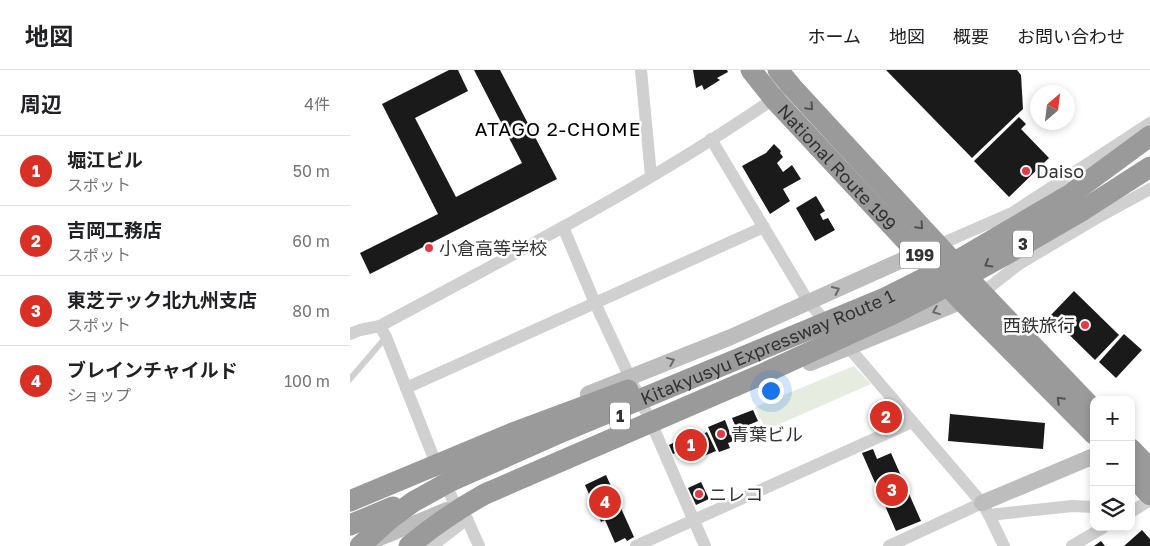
<!DOCTYPE html>
<html lang="ja">
<meta charset="utf-8">
<style>
body{margin:0;font-family:"Golos Text","Noto Sans JP",sans-serif;background:#f6f6f6;color:#202124}
.controls{position:absolute;right:15px;bottom:15px;display:grid;overflow:hidden;border-radius:10px;box-shadow:0 2px 8px #0003}
.controls button{width:45px;height:45px;display:grid;place-items:center;padding:0;border:0;border-bottom:1px solid #e0e0e0;background:#fff;color:#202124;font:25px sans-serif}
.compass{position:absolute;left:680px;top:15px;width:45px;height:45px;border-radius:50%;background:#fff;box-shadow:0 2px 8px #0003;rotate:28deg}
.you{position:absolute;left:420px;top:320px;width:18px;height:18px;margin:-12px;border:4px solid #fff;border-radius:50%;background:#1a73e8;box-shadow:0 0 0 8px #1a73e833}
.badge{display:grid;place-items:center;width:32px;height:32px;border-radius:50%;background:#d93025;color:#fff;font-size:16px;font-weight:700}
.pin{position:absolute;translate:-50% -50%;border:2px solid #fff;box-shadow:0 1px 5px #0006}
.list{margin:0;padding:0;list-style:none}
h2{display:flex;justify-content:space-between;align-items:center;height:65px;margin:0;padding:0 20px;font-size:21px}
h2 small{font-size:16px;font-weight:400;color:#757577}
.list li{display:grid;grid-template-columns:32px 1fr auto;gap:15px;align-items:center;box-sizing:border-box;height:70px;padding:0 20px;border-top:1px solid #e0e0e0}
.list b{display:block;font-size:19px;white-space:nowrap}
.list p{margin:0;font-size:16px;white-space:nowrap;color:#757577}
.list em{font-size:16px;font-style:normal;color:#757577}
.icon{flex:none;width:28px;height:28px;fill:none;stroke:currentColor;stroke-width:2;stroke-linecap:round;stroke-linejoin:round}
.map{position:relative;flex:none;width:800px;height:476px;overflow:hidden}
header{display:flex;align-items:center;gap:30px;box-sizing:border-box;height:70px;padding:0 25px;background:#fff;border-bottom:1px solid #e0e0e0}
header strong{font-size:24px}
nav{display:flex;gap:28px;margin-inline-start:auto;font-size:18px}
main{display:flex}
aside{flex:1;background:#fff}
.map>svg:first-child{display:block}
.green{fill:#e6ecdf}
.building{fill:#1a1a1a}
.lines{fill:none;stroke-linecap:round;stroke-linejoin:round}
.lane{stroke:#d0d0d0;stroke-width:6}
.street{stroke:#d0d0d0;stroke-width:12}
.secondary{stroke:#bdbdbd;stroke-width:16}
.highway{stroke:#9a9a9a;stroke-width:21}
.oneway{stroke:#525252}
.oneway2{stroke:#6a6a6a}
.poi-dot{fill:#e63946;stroke:#fff;stroke-width:2}
.labels{text-anchor:middle;dominant-baseline:central;stroke-width:5;stroke-linejoin:round;paint-order:stroke}
.shield{fill:#fff;stroke:#707070;stroke-width:1}
.shield-label{font-size:16px;font-weight:bold;fill:#333}
.street-label{font-size:18px;fill:#333;stroke:#fff}
.poi-label{font-size:18px;fill:#333;stroke:#fff;text-anchor:start}
.neighbourhood-label{font-size:19px;letter-spacing:1px;fill:#000;stroke:#fff}
</style>
<header>
<strong>地図</strong>
<nav><a>ホーム</a><a>地図</a><a>概要</a><a>お問い合わせ</a></nav>
</header>
<main>
<aside>
<h2>周辺<small>4件</small></h2>
<ul class="list">
<li><span class="badge">1</span><div><b>堀江ビル</b><p>スポット</p></div><em>50 m</em></li>
<li><span class="badge">2</span><div><b>吉岡工務店</b><p>スポット</p></div><em>60 m</em></li>
<li><span class="badge">3</span><div><b>東芝テック北九州支店</b><p>スポット</p></div><em>80 m</em></li>
<li><span class="badge">4</span><div><b>ブレインチャイルド</b><p>ショップ</p></div><em>100 m</em></li>
</ul>
</aside>
<div class="map">
<svg width="800" height="476" viewBox="0 0 800 476">
<rect width="100%" height="100%" fill="#fff"/>
<!-- green -->
<polygon class="green" points="504,296 521,314 416,360 405,337"/>
<!-- building -->
<g class="building">
<polygon points="99,0 108,0 118,21 65,48 106,127 172,93 124,0 150,0 207,109 20,204 10,183 88,144 32,34"/>
<polygon points="343,0 377,0 378,2 367,8 370,10 354,20 352,15 346,18"/>
<polygon points="536,0 667,0 671,5 673,39 622,88"/>
<polygon points="669,47 676,54 671,59 699,88 659,127 624,91"/>
<polygon points="424,74 431,81 430,83 433,87 427,93 433,102 442,95 451,109 433,119 440,131 420,144 392,96 416,83"/>
<polygon points="466,126 475,141 470,144 473,150 478,148 485,160 465,171 446,138"/>
<polygon points="724,221 769,265 745,290 700,246"/>
<polygon points="774,264 792,280 766,308 749,292"/>
<polygon points="535,334 538,341 543,340 548,352 531,359 522,340"/>
<polygon points="403,340 408,351 387,360 382,348"/>
<polygon points="600,344 695,353 693,379 598,371"/>
<polygon points="375,350 383,371 378,373 380,378 369,382 358,357"/>
<polygon points="357,362 366,381 349,388 343,376 323,384 319,375 338,366 341,370"/>
<polygon points="523,379 527,389 541,383 571,451 546,461 512,383"/>
<polygon points="256,405 284,467 277,471 275,468 265,473 255,450 251,452 235,415"/>
<polygon points="351,412 359,429 346,435 338,418"/>
<polygon points="792,460 800,469 800,476 774,476"/>
<polygon points="751,471 755,476 744,476"/>
</g>
<g class="lines">
<!-- lane -->
<polyline class="lane" points="0,309 36,267"/>
<!-- street -->
<g class="street">
<polyline points="291,0 301,106"/>
<polyline points="361,69 459,233 479,255"/>
<polyline points="213,157 245,233 303,357 355,476"/>
<polyline points="584,177 662,143 800,53"/>
<polyline points="632,223 669,194 745,149 800,119"/>
<polyline points="30,256 36,267 83,386 106,437 117,449 129,476"/>
<path d="M0,264L10,260L30,256C165,183 303,113 429,25"/>
<polyline points="494,272 632,433 639,445 654,476"/>
<polyline points="56,318 414,157"/>
<polyline points="781,442 800,430"/>
<polyline points="639,445 722,436 744,437"/>
<polyline points="82,476 117,449"/>
<polyline points="286,476 562,352"/>
<polyline points="539,476 632,433"/>
<polyline points="722,476 754,457"/>
</g>
<!-- secondary -->
<g class="secondary">
<polyline points="460,293 620,228"/>
<polyline points="238,324 381,267 568,183"/>
<polyline points="632,433 744,386"/>
<polyline points="20,472 97,440"/>
</g>
<!-- highway -->
<g class="highway">
<path id="s1" d="M401,0L424,29L612,231L744,364"/>
<polyline points="428,0 442,17 632,223 744,340"/>
<polyline points="781,379 800,399"/>
<polyline points="781,404 800,425"/>
<polyline points="0,431 165,362 278,320"/>
<polyline points="0,455 43,437"/>
<path id="s2" d="M10,476L41,448L63,432L99,412L214,361L535,228L593,199L721,124L800,66"/>
<path d="M59,476C83,456 108,439 135,424L408,306L543,244L606,212L671,176L730,142L800,97"/>
</g>
</g>
<!-- one-way arrows -->
<defs><path id="oneway-chevron" d="M-2-3.5L2.5 0L-2 3.5" fill="none" stroke-width="1.6" stroke-linecap="round" stroke-linejoin="round" transform="scale(1.25)"/></defs>
<g class="oneway">
<use href="#oneway-chevron" transform="translate(460 37) rotate(47)"/>
<use href="#oneway-chevron" transform="translate(570 156) rotate(47)"/>
<use href="#oneway-chevron" transform="translate(638 194) rotate(150)"/>
<use href="#oneway-chevron" transform="translate(710 330) rotate(-135)"/>
</g>
<g class="oneway2">
<use href="#oneway-chevron" transform="translate(486 220) rotate(-25)"/>
<use href="#oneway-chevron" transform="translate(586 241) rotate(158)"/>
<use href="#oneway-chevron" transform="translate(321 291) rotate(-22)"/>
</g>
<!-- markers -->
<g class="poi-dot">
<circle cx="676" cy="101" r="5"/>
<circle cx="79" cy="178" r="5"/>
<circle cx="735" cy="255" r="5"/>
<circle cx="371" cy="364" r="5"/>
<circle cx="349" cy="424" r="5"/>
</g>
<g class="labels">
<!-- shield labels -->
<g class="shield">
<rect x="663" y="160.5" width="20" height="27" rx="4"/>
<rect x="550" y="171.5" width="40" height="27" rx="4"/>
<rect x="260" y="332.5" width="20" height="27" rx="4"/>
</g>
<g class="shield-label">
<text x="673" y="174">3</text>
<text x="570" y="185">199</text>
<text x="270" y="346">1</text>
</g>
<!-- street labels -->
<g class="street-label">
<text stroke="none"><textPath href="#s1" startOffset="130">National Route 199</textPath></text>
<text stroke="none"><textPath href="#s2" startOffset="456">Kitakyusyu Expressway Route 1</textPath></text>
</g>
<!-- poi labels -->
<g class="poi-label">
<text x="686" y="101">Daiso</text>
<text x="89" y="178">小倉高等学校</text>
<text x="725" y="255" text-anchor="end">西鉄旅行</text>
<text x="381" y="364">青葉ビル</text>
<text x="359" y="424">ニレコ</text>
</g>
<!-- neighbourhood labels -->
<g class="neighbourhood-label">
<text x="208" y="58">ATAGO 2-CHOME</text>
</g>
</g>
</svg>
<div class="controls">
<button>+</button>
<button>−</button>
<button><svg class="icon" aria-label="layers" viewBox="0 0 24 24"><path d="M12 4l9 5-9 5-9-5zM3 14l9 5 9-5"/></svg></button>
</div>
<svg class="compass" viewBox="-18 -18 36 36"><path d="M0-13l5 13h-10z" fill="#e53935"/><path d="M0 13l5-13h-10z" fill="#757577"/></svg>
<div class="you"></div>
<div class="pin badge" style="left:341px;top:375px">1</div>
<div class="pin badge" style="left:536px;top:347px">2</div>
<div class="pin badge" style="left:542px;top:420px">3</div>
<div class="pin badge" style="left:255px;top:432px">4</div>
</div>
</main>
